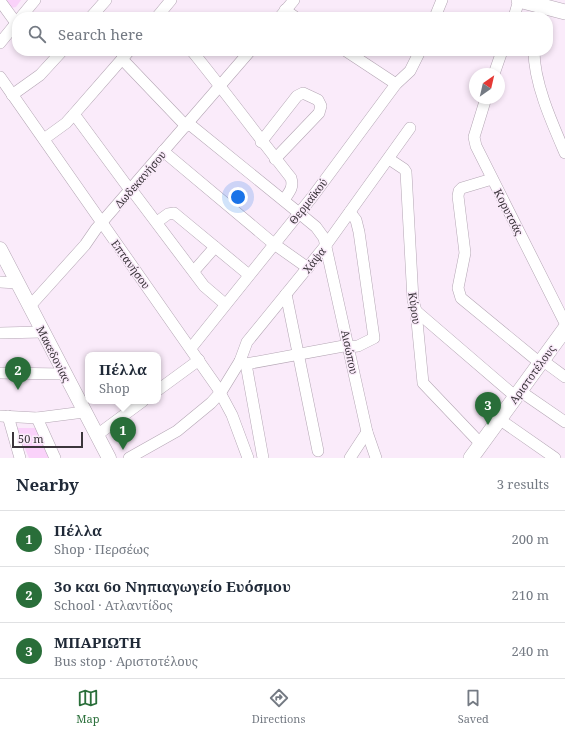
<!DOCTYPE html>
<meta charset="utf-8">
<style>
body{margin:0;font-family:"Noto Serif",serif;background:#f6f6f7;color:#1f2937}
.compass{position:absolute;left:469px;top:68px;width:36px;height:36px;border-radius:50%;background:#fff;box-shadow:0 2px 6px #0003;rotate:34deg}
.scale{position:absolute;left:12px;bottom:10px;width:71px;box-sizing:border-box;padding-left:4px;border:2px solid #3b353b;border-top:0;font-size:11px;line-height:14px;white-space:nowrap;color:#3b353b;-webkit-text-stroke:3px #faebfa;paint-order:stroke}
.you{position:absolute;left:238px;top:197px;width:14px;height:14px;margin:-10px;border:3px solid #fff;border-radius:50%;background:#1a73e8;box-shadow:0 0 0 6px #1a73e833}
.badge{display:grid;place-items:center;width:26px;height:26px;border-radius:50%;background:#296e39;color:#fff;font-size:13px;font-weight:700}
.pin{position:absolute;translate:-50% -33px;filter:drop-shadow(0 1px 2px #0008)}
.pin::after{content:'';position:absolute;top:21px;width:14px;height:12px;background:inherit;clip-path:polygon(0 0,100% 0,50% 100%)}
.popup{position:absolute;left:85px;top:352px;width:76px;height:52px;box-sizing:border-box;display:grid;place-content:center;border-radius:8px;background:#fff;filter:drop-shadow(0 1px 3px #0005);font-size:13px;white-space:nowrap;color:#747a83}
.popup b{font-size:15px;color:#1f2937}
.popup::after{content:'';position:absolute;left:50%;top:100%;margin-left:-8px;border:8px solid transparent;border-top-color:#fff}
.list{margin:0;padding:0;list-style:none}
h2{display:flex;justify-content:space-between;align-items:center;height:52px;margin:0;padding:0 16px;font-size:17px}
h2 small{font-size:13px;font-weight:400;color:#747a83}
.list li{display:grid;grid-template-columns:26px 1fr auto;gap:12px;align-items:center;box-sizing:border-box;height:56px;padding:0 16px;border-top:1px solid #e0e1e3}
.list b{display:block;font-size:15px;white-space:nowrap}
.list p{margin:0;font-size:13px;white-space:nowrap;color:#747a83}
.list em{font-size:13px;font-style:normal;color:#747a83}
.icon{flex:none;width:22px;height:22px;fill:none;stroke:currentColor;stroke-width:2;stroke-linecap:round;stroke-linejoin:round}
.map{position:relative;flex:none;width:565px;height:458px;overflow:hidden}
.search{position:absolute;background:#fff;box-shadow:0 2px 6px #0003;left:12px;right:12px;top:12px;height:44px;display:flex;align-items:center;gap:10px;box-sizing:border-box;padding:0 14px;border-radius:16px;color:#747a83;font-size:15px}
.sheet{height:220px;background:#fff}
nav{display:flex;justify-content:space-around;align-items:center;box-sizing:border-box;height:56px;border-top:1px solid #e0e1e3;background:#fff;font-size:11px;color:#747a83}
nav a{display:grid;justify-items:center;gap:2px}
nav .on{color:#296e39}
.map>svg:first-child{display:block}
.green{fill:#fad2fa}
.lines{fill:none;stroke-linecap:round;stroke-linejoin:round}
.minor-casing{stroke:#b4a6b4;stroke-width:12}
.tertiary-casing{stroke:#b4a6b4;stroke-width:15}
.secondary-casing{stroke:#b4a6b4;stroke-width:16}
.minor{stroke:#fff;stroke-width:11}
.tertiary{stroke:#fff;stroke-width:14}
.secondary{stroke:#fff;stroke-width:15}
.labels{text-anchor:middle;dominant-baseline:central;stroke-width:3;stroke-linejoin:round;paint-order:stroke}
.street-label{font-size:11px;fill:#3b353b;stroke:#faebfa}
</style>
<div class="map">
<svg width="565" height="458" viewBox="0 0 565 458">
<rect width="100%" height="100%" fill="#faebfa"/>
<!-- green -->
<g class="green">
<polygon points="5,0 21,0 16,7 11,8"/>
<polygon points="16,428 36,428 50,458 29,458"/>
</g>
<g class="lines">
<defs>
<g id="minor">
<polyline points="0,1 16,23"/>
<polyline points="285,10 295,17"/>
<polyline points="21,17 35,0"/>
<polyline points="91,17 106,0"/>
<polyline points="157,17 171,0"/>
<polyline points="280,17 294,0"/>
<polyline points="435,17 442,0"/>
<polyline points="514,17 519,0"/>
<polyline points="0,43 17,22"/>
<path d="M192,51C226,93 258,136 291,178C294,188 289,192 284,200"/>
<polyline points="346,51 396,84"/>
<path d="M534,51C534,83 552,123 565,153"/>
<polyline points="122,59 186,126"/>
<polyline points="494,74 502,51"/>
<polyline points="0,77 217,387 232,415 248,458"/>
<polyline points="12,95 40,75 62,51"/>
<polyline points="486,98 474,137 476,146 565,323"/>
<polyline points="74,114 130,190"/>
<polyline points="188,123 299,213 316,227 324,238 367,432 376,458"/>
<polyline points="44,139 66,123 74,114 129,51"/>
<polyline points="261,142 297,96 303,93 318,100 321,106 319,113 275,159"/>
<polyline points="163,151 274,244 308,268"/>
<polyline points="389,159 404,169 406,172 413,300 416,311 423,383 481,444"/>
<polyline points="492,179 462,188 459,191 458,196 465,253 458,288 461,298 540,363"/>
<polyline points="131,189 204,286 225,304"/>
<polyline points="157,222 168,214 174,213 249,275"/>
<polyline points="194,271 215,247"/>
<polyline points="0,282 17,283"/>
<polyline points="286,294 318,451"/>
<polyline points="30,306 85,245 96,229 250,51"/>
<polyline points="416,311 516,397"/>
<polyline points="0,333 42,332"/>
<polyline points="349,347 358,346 374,338 359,232 356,220 350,212"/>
<polyline points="191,348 313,196 396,84 410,71 420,51"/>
<polyline points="542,360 565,377"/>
<polyline points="240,361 246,364 263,458"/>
<polyline points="246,364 349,345"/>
<polyline points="0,373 64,374"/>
<polyline points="158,390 199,360"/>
<polyline points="520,391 565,422"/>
<polyline points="0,416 37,418 84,412"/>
<polyline points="8,416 20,458"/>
<polyline points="37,418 55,458"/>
<polyline points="499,419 555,458"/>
<polyline points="97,435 143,401"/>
<polyline points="129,458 177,431 211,403 221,392 240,361 247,342 326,245 410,128"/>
<polyline points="350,458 367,432"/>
</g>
<polyline id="tertiary" points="0,249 109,458"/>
<g id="secondary">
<polyline points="519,0 565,12"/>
<polyline points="471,458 565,329"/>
</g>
</defs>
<!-- minor casing -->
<use href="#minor" class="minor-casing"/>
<!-- tertiary casing -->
<use href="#tertiary" class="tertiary-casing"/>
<!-- secondary casing -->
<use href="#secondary" class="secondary-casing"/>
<!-- minor -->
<use href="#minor" class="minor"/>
<!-- tertiary -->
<use href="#tertiary" class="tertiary"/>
<!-- secondary -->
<use href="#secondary" class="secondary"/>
</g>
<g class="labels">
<!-- street labels -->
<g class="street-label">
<text transform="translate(140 179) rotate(-49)">Δωδεκανήσου</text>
<text transform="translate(308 201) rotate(-52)">Θερμαϊκού</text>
<text transform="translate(509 212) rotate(63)">Κορυτσάς</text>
<text transform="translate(314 260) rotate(-52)">Χάψα</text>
<text transform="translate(131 264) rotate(54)">Επτανήσου</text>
<text transform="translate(415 308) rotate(82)">Κύρου</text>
<text transform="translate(350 352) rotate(78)">Αισώπου</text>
<text transform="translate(54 354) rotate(63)">Μακεδονίας</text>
<text transform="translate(532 374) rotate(-54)">Αριστοτέλους</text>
</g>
</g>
</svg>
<svg class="compass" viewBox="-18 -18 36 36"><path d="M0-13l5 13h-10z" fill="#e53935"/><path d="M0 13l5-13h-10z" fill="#747a83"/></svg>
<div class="scale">50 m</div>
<div class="you"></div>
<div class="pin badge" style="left:123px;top:450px">1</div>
<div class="popup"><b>Πέλλα</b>Shop</div>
<div class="pin badge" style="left:18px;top:390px">2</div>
<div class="pin badge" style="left:488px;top:425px">3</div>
<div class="search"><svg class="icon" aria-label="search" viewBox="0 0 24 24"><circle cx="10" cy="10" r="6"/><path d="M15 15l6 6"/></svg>Search here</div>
</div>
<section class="sheet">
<h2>Nearby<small>3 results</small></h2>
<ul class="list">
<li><span class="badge">1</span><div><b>Πέλλα</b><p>Shop · Περσέως</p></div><em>200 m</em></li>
<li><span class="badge">2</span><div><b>3ο και 6ο Νηπιαγωγείο Ευόσμου</b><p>School · Ατλαντίδος</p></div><em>210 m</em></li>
<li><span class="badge">3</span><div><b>ΜΠΑΡΙΩΤΗ</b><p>Bus stop · Αριστοτέλους</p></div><em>240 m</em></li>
</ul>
</section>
<nav>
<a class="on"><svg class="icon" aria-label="map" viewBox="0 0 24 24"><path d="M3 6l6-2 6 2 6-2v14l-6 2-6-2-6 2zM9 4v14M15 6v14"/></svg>Map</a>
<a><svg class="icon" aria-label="directions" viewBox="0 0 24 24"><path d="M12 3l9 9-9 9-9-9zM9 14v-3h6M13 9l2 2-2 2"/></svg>Directions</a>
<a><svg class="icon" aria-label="saved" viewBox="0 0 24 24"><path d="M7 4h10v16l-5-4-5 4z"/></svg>Saved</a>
</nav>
